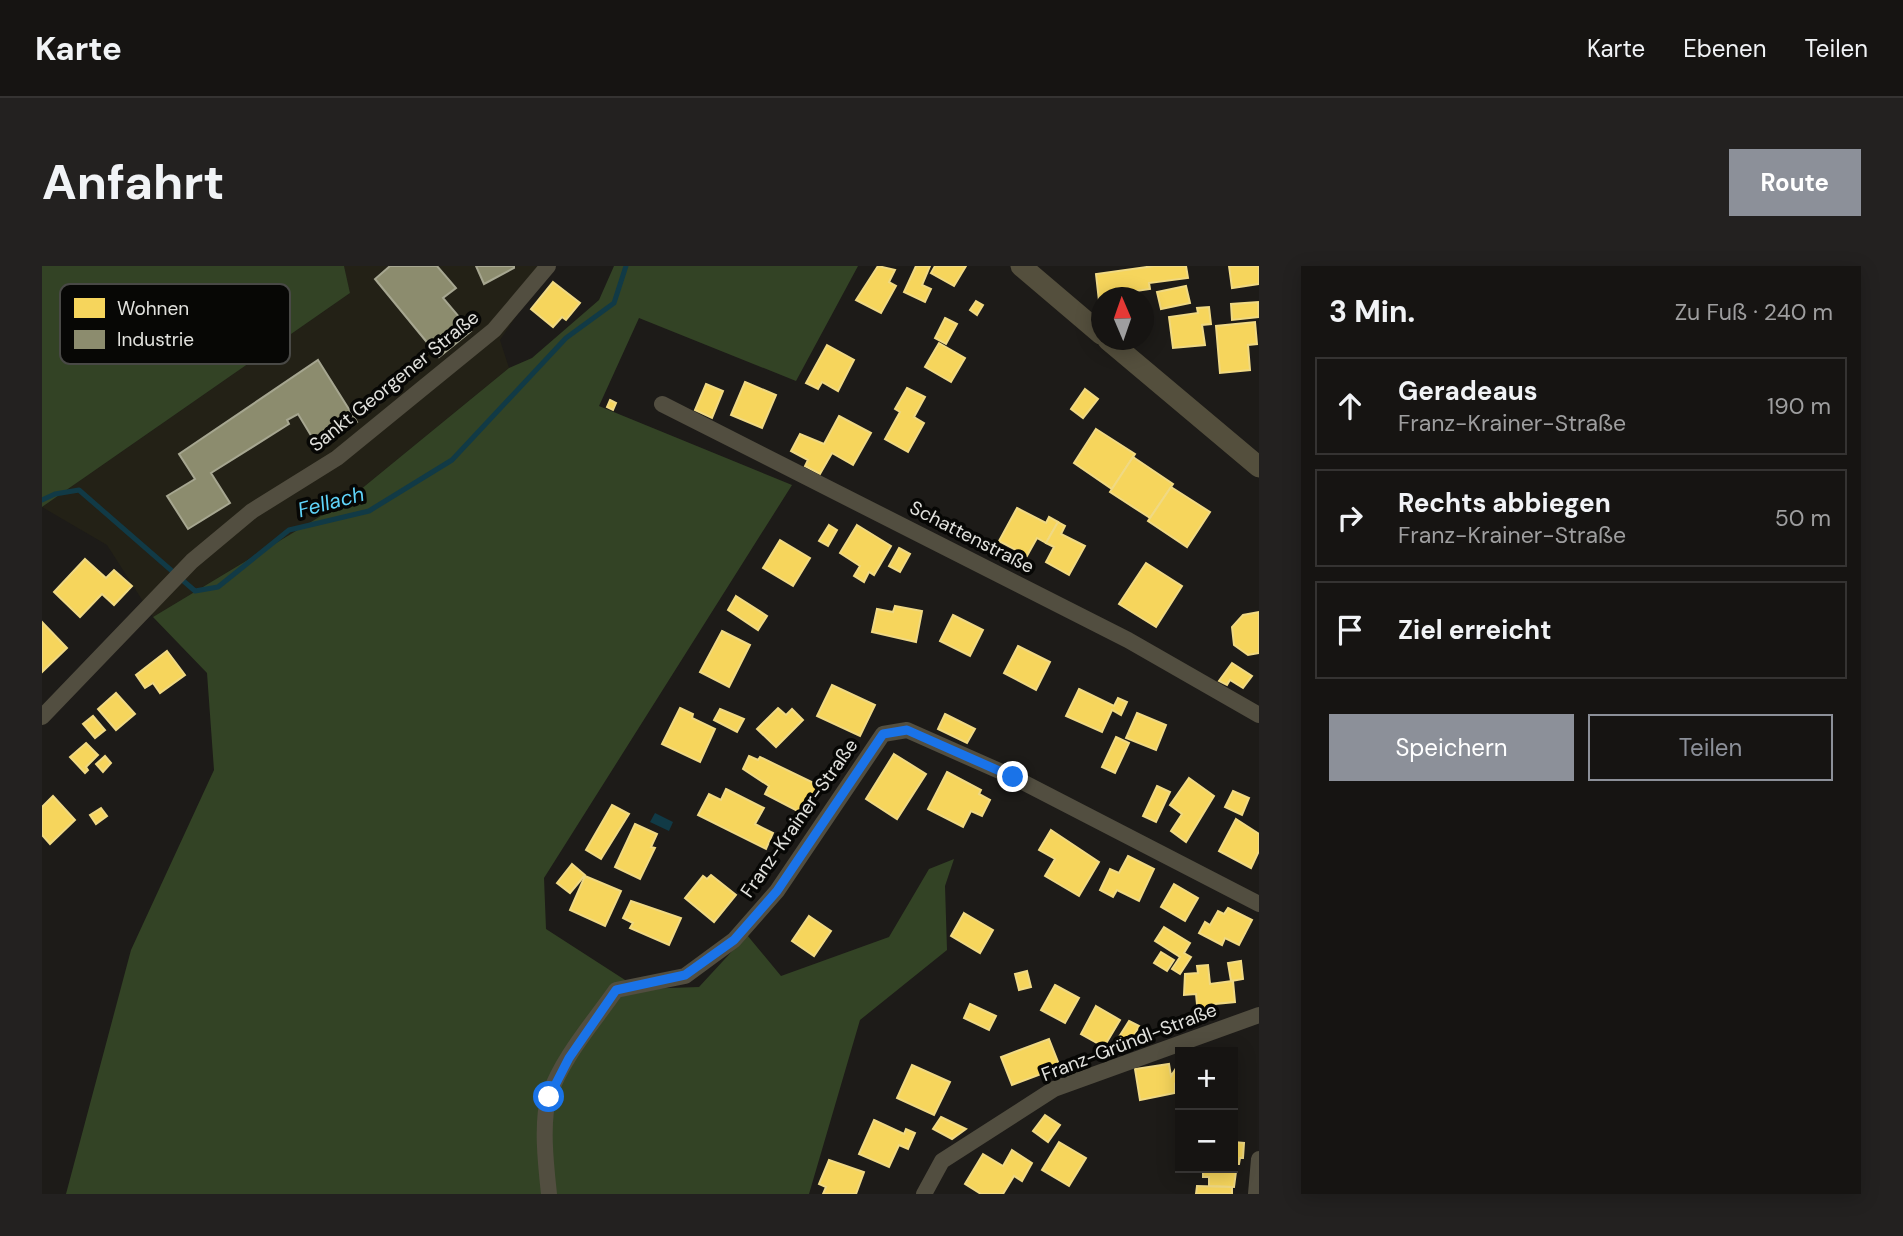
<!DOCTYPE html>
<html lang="de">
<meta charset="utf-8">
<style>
body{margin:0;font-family:"DM Sans",sans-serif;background:#232120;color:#f1f3f6}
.controls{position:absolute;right:21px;bottom:21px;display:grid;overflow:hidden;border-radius:0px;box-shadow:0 4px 18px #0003}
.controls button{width:63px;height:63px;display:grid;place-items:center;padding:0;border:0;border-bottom:2px solid #353332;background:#161412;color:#f1f3f6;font:35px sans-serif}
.compass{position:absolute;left:1049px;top:21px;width:63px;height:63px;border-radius:50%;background:#161412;box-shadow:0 4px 18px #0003;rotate:358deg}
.stop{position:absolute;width:21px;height:21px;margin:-16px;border:5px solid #1a73e8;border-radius:50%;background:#fff}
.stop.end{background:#1a73e8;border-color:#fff;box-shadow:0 2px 7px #0008}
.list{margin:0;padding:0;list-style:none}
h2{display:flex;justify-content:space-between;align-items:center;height:91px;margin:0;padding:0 28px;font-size:30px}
h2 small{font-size:23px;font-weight:400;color:#9e9e9f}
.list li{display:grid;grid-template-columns:46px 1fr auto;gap:21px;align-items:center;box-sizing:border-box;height:98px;margin:0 14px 14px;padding:0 14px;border:2px solid #353332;border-radius:0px}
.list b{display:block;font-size:26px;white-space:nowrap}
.list p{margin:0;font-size:23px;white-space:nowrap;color:#9e9e9f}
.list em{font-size:23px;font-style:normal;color:#9e9e9f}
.actions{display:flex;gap:14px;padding:21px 28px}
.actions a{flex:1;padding:16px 0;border:2px solid #8c9099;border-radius:0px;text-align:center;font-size:24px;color:#8c9099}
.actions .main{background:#8c9099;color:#fff}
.icon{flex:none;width:38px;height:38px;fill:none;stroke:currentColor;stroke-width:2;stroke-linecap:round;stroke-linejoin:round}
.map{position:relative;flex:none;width:1217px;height:928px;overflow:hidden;border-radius:0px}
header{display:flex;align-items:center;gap:42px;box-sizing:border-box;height:98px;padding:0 35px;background:#161412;border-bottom:2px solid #353332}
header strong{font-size:33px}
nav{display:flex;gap:38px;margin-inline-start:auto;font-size:24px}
.intro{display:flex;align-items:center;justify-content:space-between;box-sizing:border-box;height:168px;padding:0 42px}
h1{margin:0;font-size:49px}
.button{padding:18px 32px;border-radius:0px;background:#8c9099;color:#fff;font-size:24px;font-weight:700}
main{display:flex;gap:42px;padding:0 42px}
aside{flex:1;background:#161412;border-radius:0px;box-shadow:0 4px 18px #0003}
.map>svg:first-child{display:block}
.built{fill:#232116}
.green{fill:#334325}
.water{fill:#113a46}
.homes{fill:#f6d55c;stroke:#f0d983;stroke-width:2}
.industry{fill:#8c8c6e;stroke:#a6a690;stroke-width:2}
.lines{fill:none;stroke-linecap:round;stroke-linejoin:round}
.stream{stroke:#113a46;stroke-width:5}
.minor{stroke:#524e40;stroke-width:16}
.secondary{stroke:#544f3d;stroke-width:21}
.route{stroke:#1a73e8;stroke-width:9}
.labels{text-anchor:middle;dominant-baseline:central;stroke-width:7;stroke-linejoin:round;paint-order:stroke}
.street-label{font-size:19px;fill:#e2e2de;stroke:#070705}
.water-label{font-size:21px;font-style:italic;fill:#5fd4fa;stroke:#070705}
.key{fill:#070705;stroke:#494946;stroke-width:2}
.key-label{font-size:19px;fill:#e2e2de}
</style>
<header>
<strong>Karte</strong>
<nav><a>Karte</a><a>Ebenen</a><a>Teilen</a></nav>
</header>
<div class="intro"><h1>Anfahrt</h1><a class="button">Route</a></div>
<main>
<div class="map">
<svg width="1217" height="928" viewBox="0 0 1217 928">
<rect width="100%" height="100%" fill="#1d1b18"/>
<!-- built -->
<polygon class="built" points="302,0 508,0 458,74 467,102 307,233 111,351 65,279 0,241 308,27"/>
<!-- green -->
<g class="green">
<polygon points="0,0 302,0 308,27 0,241"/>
<polygon points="572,0 816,0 754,115 597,52 557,140 750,219 502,612 504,663 597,723 657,721 705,669 739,710 847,671 887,603 912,593 903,620 905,684 818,754 767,928 24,928 89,684 172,504 165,407 111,351 307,233 467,102 490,92 557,34"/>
</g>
<!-- water -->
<polygon class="water" points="613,547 631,556 627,565 608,556"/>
<!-- homes -->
<g class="homes">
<polygon points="836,0 853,4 847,16 854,20 839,47 814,34"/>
<polygon points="874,0 888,0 880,19 889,23 883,36 862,26"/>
<polygon points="893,0 924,0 912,20 889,7"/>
<polygon points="1112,0 1144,0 1146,12 1107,17 1108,23 1094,25 1094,30 1059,32 1057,35 1054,8"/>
<polygon points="1187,0 1217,0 1217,18 1190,22"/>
<polygon points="511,16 538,37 524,54 520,51 511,61 489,43"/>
<polygon points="1144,20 1148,37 1119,43 1115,26"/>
<polygon points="934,35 941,39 935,49 928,44"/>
<polygon points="1216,36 1217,51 1190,54 1189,38"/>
<polygon points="1167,41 1169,58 1160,59 1163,79 1131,82 1127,51 1156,47 1155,42"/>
<polygon points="903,52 915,58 904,78 893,72"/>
<polygon points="1213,56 1215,78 1206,79 1208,104 1178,107 1174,60"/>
<polygon points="897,77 923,92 909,116 883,101"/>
<polygon points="785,79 812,94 796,125 780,116 776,123 764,117"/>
<polygon points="703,116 734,129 720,162 689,149"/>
<polygon points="664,118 681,125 670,152 653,144"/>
<polygon points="865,122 883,131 872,151 882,157 866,186 843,173 858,146 853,143"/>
<polygon points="1043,123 1056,133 1041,152 1029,143"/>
<polygon points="568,134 574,137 571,144 565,141"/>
<polygon points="797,150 829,167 811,199 790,187 778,208 763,200 766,194 749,185 758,168 782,178"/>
<polygon points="1054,163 1093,188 1070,223 1032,197"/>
<polygon points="1091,191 1131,218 1108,252 1068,226"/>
<polygon points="1129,221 1168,246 1145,281 1106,255"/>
<polygon points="975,242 1004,257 1007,251 1016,256 1004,277 995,272 985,290 957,275"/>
<polygon points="1016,256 1023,260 1019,268 1043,280 1027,309 1004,296 1012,281 1004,277"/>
<polygon points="787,259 795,264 786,280 777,275"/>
<polygon points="815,259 849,280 832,309 827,306 822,316 812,310 818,300 798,287"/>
<polygon points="738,274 768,292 751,320 721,302"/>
<polygon points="857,282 868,288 858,306 847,300"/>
<polygon points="43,293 64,312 72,304 90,320 72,339 60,328 38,351 12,326"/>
<polygon points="1104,297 1140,320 1114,361 1077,338"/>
<polygon points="694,330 725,350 716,364 686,344"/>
<polygon points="853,340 880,345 874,376 830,366 835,343 851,346"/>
<polygon points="1217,346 1217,387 1206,389 1192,379 1190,361 1201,349"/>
<polygon points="911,349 941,364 928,390 898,375"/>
<polygon points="0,356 25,382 0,406"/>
<polygon points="680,365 708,379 687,421 658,406"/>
<polygon points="976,380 1008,396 994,424 962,407"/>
<polygon points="125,385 143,409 118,427 111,417 103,422 94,409"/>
<polygon points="1190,397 1210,410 1201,422 1188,414 1185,419 1177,415"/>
<polygon points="790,419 833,439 818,470 775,450"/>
<polygon points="1037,423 1072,440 1076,432 1085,436 1079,449 1070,444 1060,466 1024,450"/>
<polygon points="74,427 93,448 74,464 56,443"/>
<polygon points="638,442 651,448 650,452 673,463 658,496 620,478"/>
<polygon points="736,442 744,449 750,443 761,454 734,481 715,463"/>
<polygon points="678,443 702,453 695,466 672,454"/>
<polygon points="1095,447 1124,459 1114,484 1084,472"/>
<polygon points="903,448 933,463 925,477 896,463"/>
<polygon points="51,450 63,464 53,472 41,458"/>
<polygon points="1074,471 1087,477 1073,507 1060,501"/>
<polygon points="44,477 56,489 44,501 46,504 43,507 28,491"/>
<polygon points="852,488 884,508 855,553 824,533"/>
<polygon points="63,490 69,497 61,506 54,498"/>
<polygon points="707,490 716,494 718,491 780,521 765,550 723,528 727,520 701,503"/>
<polygon points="905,506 939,524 937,528 948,534 940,550 929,545 921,561 886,543"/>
<polygon points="1147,512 1172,530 1144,576 1129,565 1140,548 1128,539"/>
<polygon points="1115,520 1128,526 1114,556 1101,550"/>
<polygon points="684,523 722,542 713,558 731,567 724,583 656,549 667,528 679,534"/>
<polygon points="1191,525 1207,532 1200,549 1183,541"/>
<polygon points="11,530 33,554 8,578 0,569 0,541"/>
<polygon points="570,539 587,548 559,593 544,584"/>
<polygon points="59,542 65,550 54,558 48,549"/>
<polygon points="1194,553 1217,568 1217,585 1209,602 1177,585"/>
<polygon points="593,558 615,568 609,581 613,582 598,613 573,601"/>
<polygon points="1009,564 1057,596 1037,630 1003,610 1013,593 997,584"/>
<polygon points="1086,590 1112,603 1097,635 1075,624 1071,631 1058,624 1068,603 1077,607"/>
<polygon points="530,598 543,609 528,627 515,617"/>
<polygon points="669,609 694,629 672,656 643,632 661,610 665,613"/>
<polygon points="543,610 579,625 563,660 528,644"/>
<polygon points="1132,618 1156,632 1143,655 1119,641"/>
<polygon points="589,635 639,652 627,679 588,662 591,657 581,652"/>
<polygon points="1186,642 1210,654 1197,679 1183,672 1180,679 1157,667 1163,656 1168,659 1176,645 1182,648"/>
<polygon points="922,647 951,664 938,687 909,670"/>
<polygon points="767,650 789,665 772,690 750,675"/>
<polygon points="1122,661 1148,677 1142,687 1149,691 1138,708 1130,703 1138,691 1113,675"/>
<polygon points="1119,686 1132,694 1125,705 1112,697"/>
<polygon points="1199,695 1201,713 1189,715 1186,697"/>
<polygon points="1166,699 1168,718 1191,715 1193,736 1173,738 1174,747 1156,749 1154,728 1142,729 1143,708 1156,707 1155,700"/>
<polygon points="985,705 989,721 977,724 973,708"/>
<polygon points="1013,719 1037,732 1023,757 999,744"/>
<polygon points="928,738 954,750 947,764 922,752"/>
<polygon points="1054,740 1078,754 1062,781 1039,768"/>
<polygon points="1087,755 1097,760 1088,777 1077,771"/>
<polygon points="1007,773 1018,801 970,819 959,791"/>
<polygon points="1138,796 1138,820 1133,818 1133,827 1098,834 1093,803 1127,798 1129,810"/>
<polygon points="870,799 908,816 892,849 855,832"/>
<polygon points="1191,813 1195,813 1193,876 1191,876"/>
<polygon points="1003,849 1018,859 1006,876 991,865"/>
<polygon points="899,851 924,863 910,873 891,863"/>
<polygon points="832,854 862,868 864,863 873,867 866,883 857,879 847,901 817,888"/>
<polygon points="1017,876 1044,892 1027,920 1000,904"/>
<polygon points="1191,876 1202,877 1201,892 1198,892 1197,898 1191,898"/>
<polygon points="970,884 990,897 980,915 972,910 961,928 939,928 923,918 941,888 961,900"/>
<polygon points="787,894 822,906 814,928 781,928 784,921 777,918"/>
<polygon points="1191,898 1195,898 1192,921 1167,920 1167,911 1161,911 1161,902 1191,902"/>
<polygon points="1155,920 1190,921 1190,928 1154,928"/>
</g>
<!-- industry -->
<g class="industry">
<polygon points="348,0 395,0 414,22 401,32 429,65 397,91 333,13"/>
<polygon points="434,0 472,0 472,2 442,18"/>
<polygon points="276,94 315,156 276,181 256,148 245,154 247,158 169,207 188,237 146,263 125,230 153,213 137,188"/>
</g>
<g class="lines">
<!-- stream -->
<polyline class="stream" points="0,234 13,228 37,224 153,325 176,321 247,264 327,245 410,194 524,72 572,37 584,0"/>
<!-- minor -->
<g class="minor">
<polyline points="620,138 1086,374 1217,449"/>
<polyline points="0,451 150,295 210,245 295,192 452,64 506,0"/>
<path d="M507,928C504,900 499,857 507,830C520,792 551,757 574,724L643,710L692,674L735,625L841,468L865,464L971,511L1217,638"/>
<polyline points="882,928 900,895 1012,823 1217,749"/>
<polyline points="1214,928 1217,893"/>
</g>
<!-- secondary -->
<g class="secondary">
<polyline points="979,0 1059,68"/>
<polyline points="1066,74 1217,201"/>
</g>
</g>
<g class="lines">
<!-- route -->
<polyline class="route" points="507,831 527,792 574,724 643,709 692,674 735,625 841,468 865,464 971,511"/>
</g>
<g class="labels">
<!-- street labels -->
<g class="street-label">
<text transform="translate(352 115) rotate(-39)">Sankt Georgener Straße</text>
<text transform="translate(930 271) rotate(27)">Schattenstraße</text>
<text transform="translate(757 552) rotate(-55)">Franz-Krainer-Straße</text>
<text transform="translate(1087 776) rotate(-21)">Franz-Gründl-Straße</text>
</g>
<!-- water labels -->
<g class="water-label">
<text transform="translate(289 236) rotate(-15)">Fellach</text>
</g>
</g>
<!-- legend -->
<rect x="18" y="18" width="230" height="80" rx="10" class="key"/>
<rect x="32" y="32" width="31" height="20" fill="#f6d55c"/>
<rect x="32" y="64" width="31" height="19" fill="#8c8c6e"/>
<g class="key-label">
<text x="75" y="49">Wohnen</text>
<text x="75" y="80">Industrie</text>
</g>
</svg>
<div class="controls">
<button>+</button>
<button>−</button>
</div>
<svg class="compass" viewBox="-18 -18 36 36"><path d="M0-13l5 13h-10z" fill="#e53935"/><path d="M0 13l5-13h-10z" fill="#9e9e9f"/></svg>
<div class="stop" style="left:507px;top:831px"></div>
<div class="stop end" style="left:971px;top:511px"></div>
</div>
<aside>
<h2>3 Min.<small>Zu Fuß · 240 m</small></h2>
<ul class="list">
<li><svg class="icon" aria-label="ahead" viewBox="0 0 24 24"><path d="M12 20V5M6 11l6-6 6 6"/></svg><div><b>Geradeaus</b><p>Franz-Krainer-Straße</p></div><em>190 m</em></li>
<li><svg class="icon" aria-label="right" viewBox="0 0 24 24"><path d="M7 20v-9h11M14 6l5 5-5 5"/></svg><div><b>Rechts abbiegen</b><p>Franz-Krainer-Straße</p></div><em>50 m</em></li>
<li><svg class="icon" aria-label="arrive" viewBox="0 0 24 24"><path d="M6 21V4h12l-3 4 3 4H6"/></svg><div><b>Ziel erreicht</b></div></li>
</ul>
<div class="actions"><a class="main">Speichern</a><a>Teilen</a></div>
</aside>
</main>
